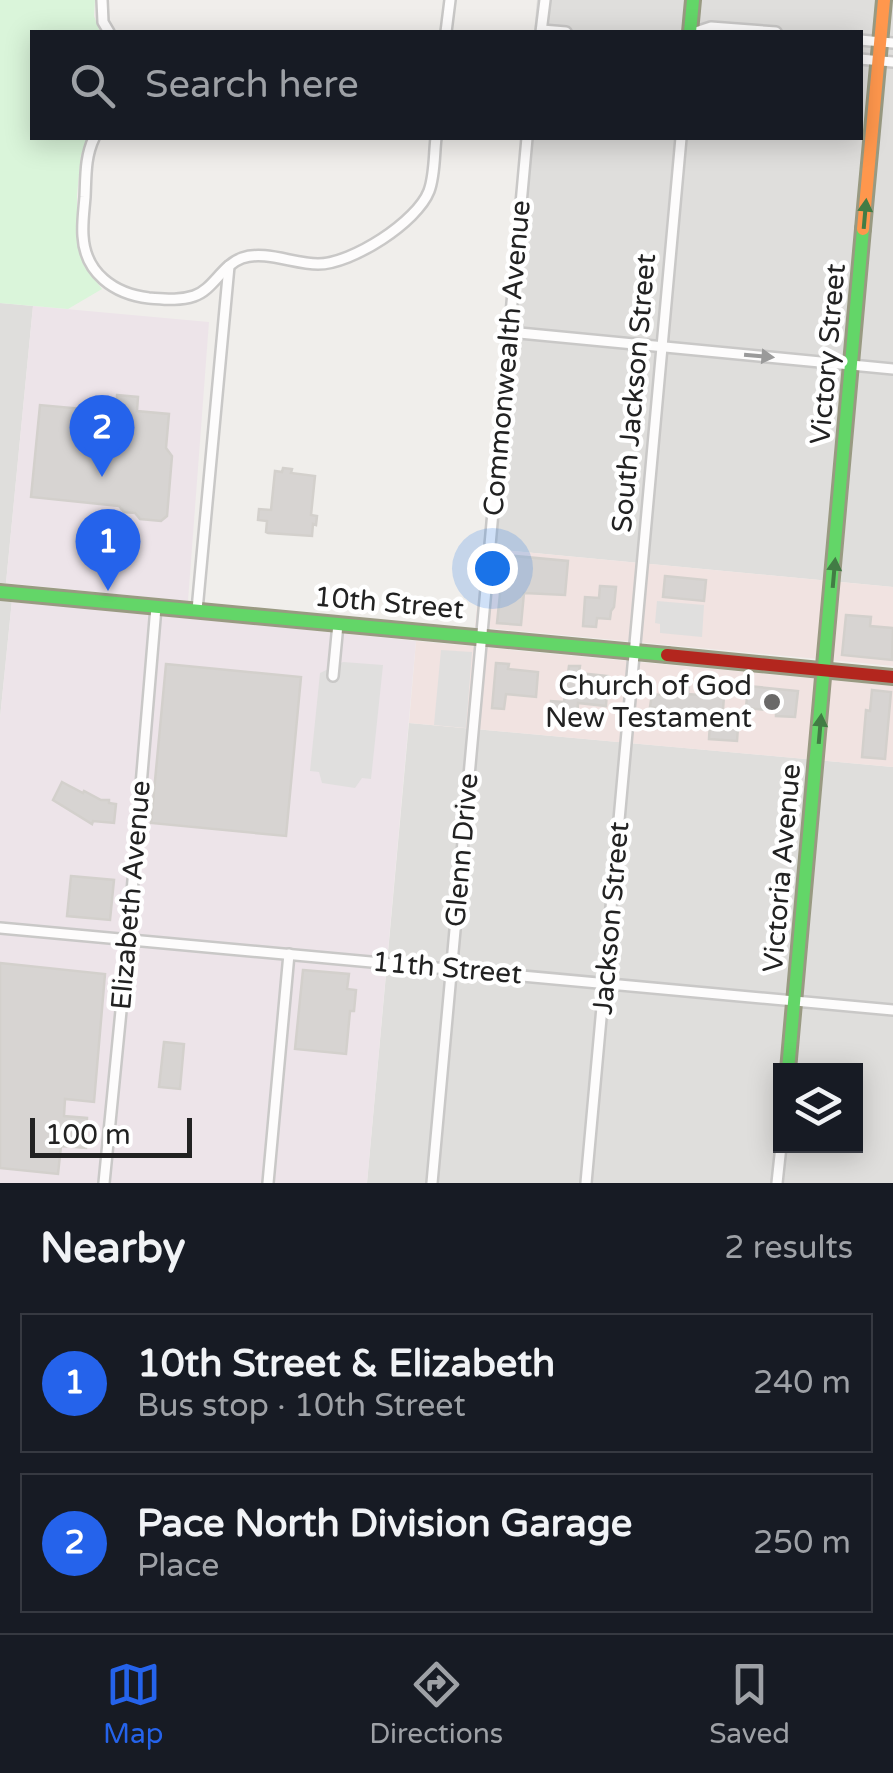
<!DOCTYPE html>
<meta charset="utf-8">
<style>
body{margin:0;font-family:"Varela Round",sans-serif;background:#242831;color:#f1f3f6}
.controls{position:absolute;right:30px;bottom:30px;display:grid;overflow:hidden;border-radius:0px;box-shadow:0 5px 25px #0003}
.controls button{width:90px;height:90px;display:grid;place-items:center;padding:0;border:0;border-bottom:2px solid #363941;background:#171b24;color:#f1f3f6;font:50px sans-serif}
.scale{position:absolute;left:30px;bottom:25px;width:162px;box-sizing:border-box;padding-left:10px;border:5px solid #222;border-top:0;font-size:28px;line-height:35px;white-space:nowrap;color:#222;-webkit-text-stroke:8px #fff;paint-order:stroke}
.you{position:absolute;left:492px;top:568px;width:35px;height:35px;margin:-25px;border:8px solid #fff;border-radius:50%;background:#1a73e8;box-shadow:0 0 0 15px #1a73e833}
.badge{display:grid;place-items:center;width:65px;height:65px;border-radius:50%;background:#2563eb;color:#fff;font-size:32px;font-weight:700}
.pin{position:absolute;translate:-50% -82px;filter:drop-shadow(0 2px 5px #0008)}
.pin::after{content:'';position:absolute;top:52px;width:35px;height:30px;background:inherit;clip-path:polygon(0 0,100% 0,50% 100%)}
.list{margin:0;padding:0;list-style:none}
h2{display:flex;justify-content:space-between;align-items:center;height:130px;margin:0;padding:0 40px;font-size:42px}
h2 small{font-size:32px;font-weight:400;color:#9ea1a6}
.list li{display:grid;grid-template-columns:65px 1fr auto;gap:30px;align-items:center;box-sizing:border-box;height:140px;margin:0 20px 20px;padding:0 20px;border:2px solid #363941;border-radius:0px}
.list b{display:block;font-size:38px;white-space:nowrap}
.list p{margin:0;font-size:32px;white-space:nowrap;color:#9ea1a6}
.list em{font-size:32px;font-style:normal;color:#9ea1a6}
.icon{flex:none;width:55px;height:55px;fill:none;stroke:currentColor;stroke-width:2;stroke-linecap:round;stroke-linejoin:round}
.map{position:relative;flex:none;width:893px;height:1183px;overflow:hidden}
.search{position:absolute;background:#171b24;box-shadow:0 5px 25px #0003;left:30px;right:30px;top:30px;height:110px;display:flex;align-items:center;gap:25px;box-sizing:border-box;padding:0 35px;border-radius:0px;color:#9ea1a6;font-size:38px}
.sheet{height:450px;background:#171b24}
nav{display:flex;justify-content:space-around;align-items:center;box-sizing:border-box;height:140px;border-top:2px solid #363941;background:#171b24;font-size:28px;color:#9ea1a6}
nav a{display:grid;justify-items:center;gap:5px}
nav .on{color:#2563eb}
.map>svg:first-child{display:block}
.residential{fill:#dfdedc;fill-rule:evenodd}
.commercial{fill:#f1e3e1}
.industrial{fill:#ede4e9}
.park{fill:#daf5da}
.parking{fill:#e0dfde}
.building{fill:#d7d4d2;stroke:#d3d0cc;stroke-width:2.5}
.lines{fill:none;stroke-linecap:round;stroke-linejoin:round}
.street-casing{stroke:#c9c8c7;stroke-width:14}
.fast-casing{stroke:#999a82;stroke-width:18}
.slow-casing{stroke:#999a82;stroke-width:18}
.jam-casing{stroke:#999a82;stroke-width:18}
.street{stroke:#fdfcfc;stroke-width:9}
.fast{stroke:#63d668;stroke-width:12}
.slow{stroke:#ff974d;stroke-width:12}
.jam{stroke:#b3261e;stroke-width:12}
.oneway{fill:#427c45}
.oneway2{fill:#9a9a9a}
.poi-dot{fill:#6a6968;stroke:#fff;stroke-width:4}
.labels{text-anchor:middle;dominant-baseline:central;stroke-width:9;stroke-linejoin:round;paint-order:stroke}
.street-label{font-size:28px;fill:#222;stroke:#fff}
.poi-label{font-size:28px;fill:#222;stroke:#fff;text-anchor:end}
</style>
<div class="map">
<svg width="893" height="1183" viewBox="0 0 893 1183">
<rect width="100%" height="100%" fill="#f0eeeb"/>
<!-- residential -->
<g class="residential">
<polygon points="537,0 893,0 893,587 483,548 523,138 860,138 860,32 534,32"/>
<polygon points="0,303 33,306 6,583 0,583"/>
<polygon points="0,599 12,600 0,718"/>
<path d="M409,723L893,767V1183H367ZM780,1070H856V1146H780Z"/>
</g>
<!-- commercial -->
<g class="commercial">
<polygon points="483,548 893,587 893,666 475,627"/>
<polygon points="416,641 893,686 893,767 409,723"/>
</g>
<!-- industrial -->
<g class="industrial">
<polygon points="33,306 209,322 188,601 6,583"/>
<polygon points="12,600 416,641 367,1183 0,1183 0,718"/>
</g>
<!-- park -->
<polygon class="park" points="0,0 95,0 94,16 100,32 32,32 32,138 93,138 81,154 77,195 77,244 83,264 102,289 68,309 0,303"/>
<!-- parking -->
<g class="parking">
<polygon points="657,601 704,605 702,637 660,633 660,624 655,623"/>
<polygon points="441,650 472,652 466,728 434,725"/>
<polygon points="343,662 383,665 371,779 362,778 355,788 322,783 319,772 310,771 320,673"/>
</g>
<!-- building -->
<g class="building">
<polygon points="117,395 138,397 137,411 169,414 166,448 172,456 167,516 161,521 140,519 135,513 124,512 119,506 31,497 40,405 116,412"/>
<polygon points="283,468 292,469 291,473 315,476 311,515 317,516 316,525 313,524 312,536 268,533 266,532 267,521 258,520 259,509 271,510 275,471 282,472"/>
<polygon points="504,555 568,561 565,595 524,593 521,625 497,623"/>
<polygon points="665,576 706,580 704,601 663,597"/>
<polygon points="600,586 616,587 614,607 611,611 610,619 597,618 596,627 583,626 585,597 599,598"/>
<polygon points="846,615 871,617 870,626 893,628 892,660 842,655"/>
<polygon points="496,663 509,664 508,669 538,672 536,697 506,694 504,709 492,708"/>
<polygon points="166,664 301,677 286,836 151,823"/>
<polygon points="569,666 580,666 579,673 608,676 606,706 578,703 577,721 549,718 551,701 564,702"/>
<polygon points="677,678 689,679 688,694 711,696 714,681 725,682 722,724 723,727 738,727 737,741 709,739 710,722 678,720 679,711 650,707 652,694 669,696 669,692 675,693"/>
<polygon points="748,686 798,691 795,717 776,716 776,711 746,708"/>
<polygon points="872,690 891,692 885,759 862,757 866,710 870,711"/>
<polygon points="62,782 83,793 84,791 101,800 109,800 109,803 116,804 114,823 93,821 92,824 53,800"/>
<polygon points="71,876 114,880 110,920 67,916"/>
<polygon points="0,963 105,974 94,1102 65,1099 64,1116 87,1118 86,1148 61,1146 58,1174 0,1168"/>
<polygon points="303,970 349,974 347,989 356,990 354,1011 350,1011 346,1054 295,1049"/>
<polygon points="164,1042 184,1044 180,1089 159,1087"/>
</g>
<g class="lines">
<defs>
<g id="street">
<polyline points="102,0 103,22 109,32"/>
<polyline points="542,30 566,32"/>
<polyline points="446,32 450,0"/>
<polyline points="541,32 545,0"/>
<polyline points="696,32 711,27 776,32"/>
<polyline points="860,40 893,43"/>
<polyline points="860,59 893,62"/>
<path d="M94,138C85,157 86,176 85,197C84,210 82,223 83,236C85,273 114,294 149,298C164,299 179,301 194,296C213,290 222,265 242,258C265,250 294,264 318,264C352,264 417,222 429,191C435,175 434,154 436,138"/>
<polyline points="509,332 893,369"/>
<polyline points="197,610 229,266"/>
<polyline points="333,676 338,624"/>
<polyline points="0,928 893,1010"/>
<polyline points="104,1183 128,940 156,607"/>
<polyline points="268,1183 289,954"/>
<polyline points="432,1183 527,138"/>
<polyline points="586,1183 681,138"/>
<polyline points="777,1183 781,1146"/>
</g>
<g id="fast">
<polyline points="690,32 693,0"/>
<polyline points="0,592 667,655"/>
<polyline points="788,1070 863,229"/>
</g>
<polyline id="slow" points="863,229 884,0"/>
<polyline id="jam" points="667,655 893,677"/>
</defs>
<!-- street casing -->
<use href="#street" class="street-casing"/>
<!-- fast casing -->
<use href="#fast" class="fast-casing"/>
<!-- slow casing -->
<use href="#slow" class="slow-casing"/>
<!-- jam casing -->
<use href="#jam" class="jam-casing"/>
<!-- street -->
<use href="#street" class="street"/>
<!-- fast -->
<use href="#fast" class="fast"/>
<!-- slow -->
<use href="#slow" class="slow"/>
<!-- jam -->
<use href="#jam" class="jam"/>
</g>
<!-- one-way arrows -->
<defs><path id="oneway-solid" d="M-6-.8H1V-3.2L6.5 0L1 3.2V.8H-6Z" transform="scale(2.5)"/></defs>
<g class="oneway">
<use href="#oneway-solid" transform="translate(865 214) rotate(-85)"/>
<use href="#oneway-solid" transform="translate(834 573) rotate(-85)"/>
<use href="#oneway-solid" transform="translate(820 729) rotate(-85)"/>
</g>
<use class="oneway2" href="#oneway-solid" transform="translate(759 356) rotate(5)"/>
<!-- markers -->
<circle class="poi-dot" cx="772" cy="702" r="10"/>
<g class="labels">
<!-- street labels -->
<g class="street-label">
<text transform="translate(828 354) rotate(-85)">Victory Street</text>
<text transform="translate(507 358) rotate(-85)">Commonwealth Avenue</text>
<text transform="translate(634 393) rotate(-85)">South Jackson Street</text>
<text transform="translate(389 603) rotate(5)">10th Street</text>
<text transform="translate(462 850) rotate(-85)">Glenn Drive</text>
<text transform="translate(782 868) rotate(-85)">Victoria Avenue</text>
<text transform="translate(131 895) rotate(-85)">Elizabeth Avenue</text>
<text transform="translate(611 918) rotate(-85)">Jackson Street</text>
<text transform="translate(447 968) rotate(5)">11th Street</text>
</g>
<!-- poi labels -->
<g class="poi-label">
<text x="752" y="686">Church of God<tspan x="752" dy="32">New Testament</tspan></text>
</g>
</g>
</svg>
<div class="controls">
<button><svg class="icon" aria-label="layers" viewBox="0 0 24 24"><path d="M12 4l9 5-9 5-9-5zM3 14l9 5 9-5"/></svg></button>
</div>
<div class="scale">100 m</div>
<div class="you"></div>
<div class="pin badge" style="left:108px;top:591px">1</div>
<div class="pin badge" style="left:102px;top:477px">2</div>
<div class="search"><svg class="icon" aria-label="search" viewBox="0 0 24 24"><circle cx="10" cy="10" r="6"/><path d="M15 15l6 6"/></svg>Search here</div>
</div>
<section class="sheet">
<h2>Nearby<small>2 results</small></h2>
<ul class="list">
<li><span class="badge">1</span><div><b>10th Street &amp; Elizabeth</b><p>Bus stop · 10th Street</p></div><em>240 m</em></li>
<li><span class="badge">2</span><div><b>Pace North Division Garage</b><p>Place</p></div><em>250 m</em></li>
</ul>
</section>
<nav>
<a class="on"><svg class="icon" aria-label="map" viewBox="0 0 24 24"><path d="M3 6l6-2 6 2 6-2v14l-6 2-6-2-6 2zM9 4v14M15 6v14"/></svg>Map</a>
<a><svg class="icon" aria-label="directions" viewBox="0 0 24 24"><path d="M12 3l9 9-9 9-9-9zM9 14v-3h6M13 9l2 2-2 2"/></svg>Directions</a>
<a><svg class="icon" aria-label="saved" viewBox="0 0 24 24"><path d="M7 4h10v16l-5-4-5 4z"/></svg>Saved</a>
</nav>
